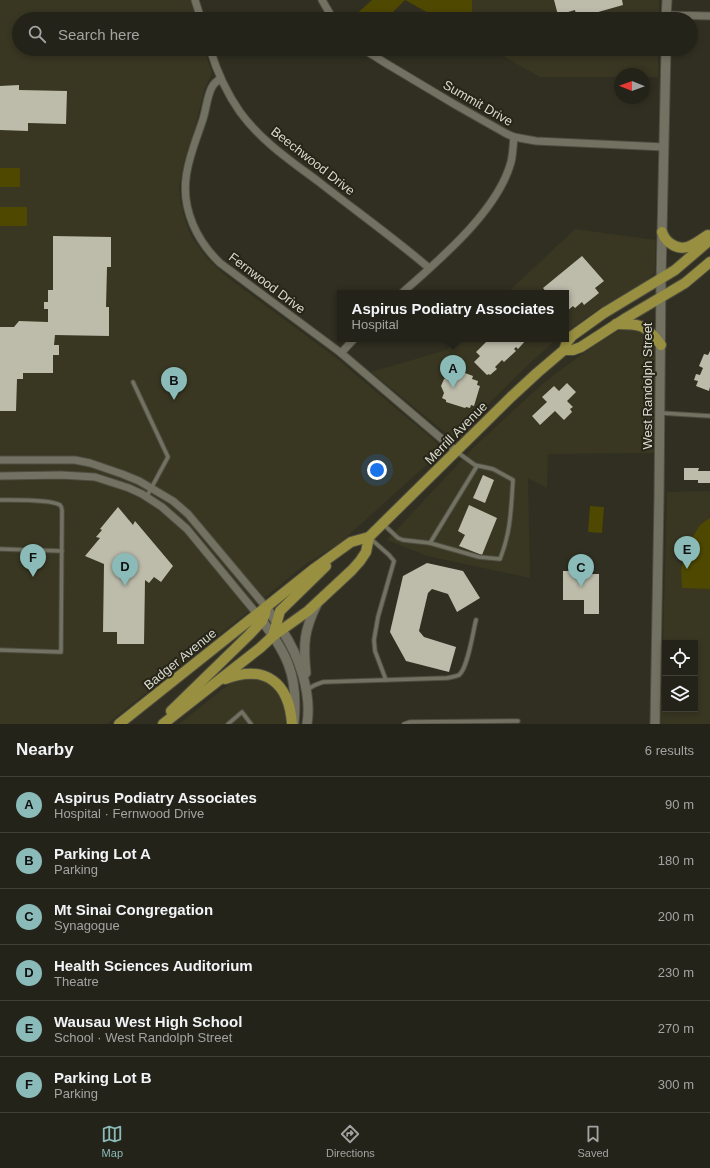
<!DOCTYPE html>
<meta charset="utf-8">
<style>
body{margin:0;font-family:Arial,sans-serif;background:#2c2b22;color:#f1f3f6}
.controls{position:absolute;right:12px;bottom:12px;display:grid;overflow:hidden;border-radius:0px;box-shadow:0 2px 6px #0003}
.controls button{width:36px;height:36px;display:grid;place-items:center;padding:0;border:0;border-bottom:1px solid #414038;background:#242319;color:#f1f3f6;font:20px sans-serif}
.compass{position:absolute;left:614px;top:68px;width:36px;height:36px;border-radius:50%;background:#242319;box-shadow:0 2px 6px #0003;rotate:271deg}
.you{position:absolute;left:377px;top:470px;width:14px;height:14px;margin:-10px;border:3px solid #fff;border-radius:50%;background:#1a73e8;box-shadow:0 0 0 6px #1a73e833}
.badge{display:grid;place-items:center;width:26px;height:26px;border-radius:50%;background:#8bbbb9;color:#111;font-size:13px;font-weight:700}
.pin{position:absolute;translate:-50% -33px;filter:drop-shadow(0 1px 2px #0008)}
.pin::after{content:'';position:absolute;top:21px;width:14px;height:12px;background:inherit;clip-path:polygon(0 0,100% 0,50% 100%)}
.popup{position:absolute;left:337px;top:290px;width:232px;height:52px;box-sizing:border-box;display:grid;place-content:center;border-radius:0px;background:#242319;filter:drop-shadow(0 1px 3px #0005);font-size:13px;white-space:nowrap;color:#a3a4a2}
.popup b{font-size:15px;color:#f1f3f6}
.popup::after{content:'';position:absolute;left:50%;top:100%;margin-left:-8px;border:8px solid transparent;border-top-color:#242319}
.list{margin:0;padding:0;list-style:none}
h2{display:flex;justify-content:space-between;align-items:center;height:52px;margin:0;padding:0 16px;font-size:17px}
h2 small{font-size:13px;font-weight:400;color:#a3a4a2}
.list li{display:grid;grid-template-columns:26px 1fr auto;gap:12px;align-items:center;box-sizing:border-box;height:56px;padding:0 16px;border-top:1px solid #414038}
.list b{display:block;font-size:15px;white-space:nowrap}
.list p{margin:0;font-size:13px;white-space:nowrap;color:#a3a4a2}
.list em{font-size:13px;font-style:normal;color:#a3a4a2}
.icon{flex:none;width:22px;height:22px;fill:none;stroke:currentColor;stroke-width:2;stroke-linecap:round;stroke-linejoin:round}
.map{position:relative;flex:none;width:710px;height:724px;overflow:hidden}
.search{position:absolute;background:#242319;box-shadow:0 2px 6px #0003;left:12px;right:12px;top:12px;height:44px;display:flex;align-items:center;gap:10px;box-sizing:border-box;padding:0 14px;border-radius:22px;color:#a3a4a2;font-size:15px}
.sheet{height:388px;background:#242319}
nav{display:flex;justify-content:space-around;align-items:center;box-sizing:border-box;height:56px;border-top:1px solid #414038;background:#242319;font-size:11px;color:#a3a4a2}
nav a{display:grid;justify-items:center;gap:2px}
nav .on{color:#8bbbb9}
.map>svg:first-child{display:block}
.built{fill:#393722;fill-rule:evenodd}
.green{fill:#4f4801}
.building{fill:#bdbcab}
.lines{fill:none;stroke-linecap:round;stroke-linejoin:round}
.lane-casing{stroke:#4e4d41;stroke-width:5.5}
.street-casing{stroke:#4e4d41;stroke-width:9}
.secondary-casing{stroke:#4e4d41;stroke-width:11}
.primary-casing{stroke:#4e4d41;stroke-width:12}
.lane{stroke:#737262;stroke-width:3.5}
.street{stroke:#737262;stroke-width:7}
.secondary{stroke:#737262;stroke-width:9}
.primary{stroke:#989040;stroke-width:10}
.labels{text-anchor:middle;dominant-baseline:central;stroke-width:4;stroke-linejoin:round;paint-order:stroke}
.street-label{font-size:13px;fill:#d9d9d0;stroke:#262517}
</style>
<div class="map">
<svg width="710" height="724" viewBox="0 0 710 724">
<rect width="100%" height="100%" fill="#302f21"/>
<!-- built -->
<g class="built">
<polygon points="0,0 191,0 196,19 19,19 19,49 204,49 212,73 205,87 196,124 184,161 179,187 180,199 184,217 189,231 193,239 207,258 227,277 339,360 349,369 435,441 440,447 439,452 433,459 340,543 303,566 239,619 107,724 0,724"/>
<rect x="472" y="0" width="187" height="19"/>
<polygon points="491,49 658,49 658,77 644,77 644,74 620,74 620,77 540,77"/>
<polygon points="575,229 656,240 655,266 654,273 647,280 600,308 566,332 566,293 507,293"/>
<polygon points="628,327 646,333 654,344 655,349 654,453 548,454 547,488 528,478 530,578 427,556 387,540 473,448 528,397 550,378 589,349 619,330"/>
<polygon points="457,339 557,339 531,362 458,434 453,436 447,434 371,372 446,350"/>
<path d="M710,491V724H661L667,492ZM665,643H695V709H665Z"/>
<polygon points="248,678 257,679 270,684 280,694 286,714 285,724 179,724 233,681"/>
</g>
<!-- green -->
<g class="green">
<polygon points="372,0 405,0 386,19 351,19"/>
<polygon points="405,0 472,0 472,19 439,19"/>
<rect x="0" y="168" width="20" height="19"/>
<rect x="0" y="207" width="27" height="19"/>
<polygon points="590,506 604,507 602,533 588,532"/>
<polygon points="710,518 710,589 682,588 681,570 686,548 700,525"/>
</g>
<!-- building -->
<g class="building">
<polygon points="554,0 622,0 623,5 577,18 575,10 558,15"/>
<polygon points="19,85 19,90 67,91 66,124 28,123 28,131 0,130 0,86"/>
<polygon points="53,236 111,237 111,267 107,267 106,307 109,307 109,336 55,335 54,345 59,345 59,355 53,355 53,373 23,373 23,379 17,379 16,411 0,411 0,327 14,327 19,321 48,322 48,309 44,309 44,302 48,302 48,290 53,290"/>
<polygon points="582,256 604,281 595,288 599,293 584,305 582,302 575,308 573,306 566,312 566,293 547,293 543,288"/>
<polygon points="489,339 527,339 518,349 516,347 514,349 516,351 504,362 502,360 495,367 497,369 490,375 489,374 487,375 474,362 480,356 476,352"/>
<polygon points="710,351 710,387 709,391 696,386 698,381 694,380 696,374 700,375 703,368 699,366 704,354 708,355"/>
<polygon points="457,370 473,376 472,379 478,381 477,385 480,386 474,406 471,405 470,408 466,407 465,408 446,402 446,400 442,398 444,393 441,386 444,379 451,376 452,372 456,374"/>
<polygon points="567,383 576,392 567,401 573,407 570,409 572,412 564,420 555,411 540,425 532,416 547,402 542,397 554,386 559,391"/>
<polygon points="684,468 699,468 698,471 710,471 710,483 698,483 698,480 684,480"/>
<polygon points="483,475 494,480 485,503 473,498"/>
<polygon points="469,505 497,518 482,555 459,546 465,535 458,531"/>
<polygon points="118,507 133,525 135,521 173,566 161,582 154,577 149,583 145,580 144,644 117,644 117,632 103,632 104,564 85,556 100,538 96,537 102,530 100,529"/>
<polygon points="427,563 463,571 480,598 457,612 448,594 432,589 428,593 419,631 424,637 456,647 449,672 406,661 390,632 403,576"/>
<polygon points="563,571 580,571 580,574 599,574 599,614 584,614 584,600 563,600"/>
</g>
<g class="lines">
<defs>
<g id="lane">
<polyline points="133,382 168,457 147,496"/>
<polyline points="661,413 710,416"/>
<path d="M0,500C13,500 50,499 60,505C62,507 62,508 62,511L61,652L0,650"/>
<path d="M383,524L398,538L403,540L430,543L479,557L500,559C511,532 511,508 513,480L493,469L475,465L457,452"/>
<polyline points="371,539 389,555 394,561 378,617 374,640 375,651 386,680"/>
<polyline points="430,543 477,466"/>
<polyline points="0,549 62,551"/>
<path d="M308,689L315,685L323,682L447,678C451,677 455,677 459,675C468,668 473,631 476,620"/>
<polyline points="228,724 242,712 251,724"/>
<polyline points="404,724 410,722 518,721"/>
</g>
<g id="street">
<polyline points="195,0 201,19"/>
<polyline points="322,0 333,19"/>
<polyline points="666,15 710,16"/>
<path d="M210,49C217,72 226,92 240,112C261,141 291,161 319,182C356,211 394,238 429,268"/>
<polyline points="363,49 387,64 454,104 484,121 507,134 514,137 536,141 664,147"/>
<path d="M220,79C217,81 214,83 212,87C207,96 206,110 203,119C197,138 188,158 186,178C182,210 197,241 220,263L341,353L456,451"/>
<path d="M402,293C439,260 498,211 511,162C513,154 513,145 514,137"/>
<polyline points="341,353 354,339"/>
<polyline points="0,460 75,460 90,463 122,474 139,481 151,488 173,501 188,514 266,607"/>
<polyline points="0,476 61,475 95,477 129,488 142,494 162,507 187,529 257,614"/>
</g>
<g id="secondary">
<polyline points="666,19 667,0"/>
<path d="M266,607C271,615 277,622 282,630C299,656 312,693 307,724"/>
<path d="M258,615C286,653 299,673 294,723"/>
<path d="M306,673C303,644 304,630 317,604"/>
<polyline points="655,724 659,498 661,279 666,49"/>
</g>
<g id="primary">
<path d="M662,232C666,244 680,252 692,245C698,242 703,238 708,235"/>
<path d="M616,324C640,324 646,324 661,345"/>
<polyline points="564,350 573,350 581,347 626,318 685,283 710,262"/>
<polyline points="273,636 280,611 326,566"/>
<path d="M225,679C265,664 289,682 292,724"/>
<polyline points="171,711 249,635 262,621 265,614 266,607"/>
<polyline points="119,724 315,568 351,542 369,537 511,397 537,373 564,350 567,342 572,336 604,313 675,270 710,240"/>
<polyline points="163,724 260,648 273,636 308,611 352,570 360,561 366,552 369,537"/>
</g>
</defs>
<!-- lane casing -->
<use href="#lane" class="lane-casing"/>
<!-- street casing -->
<use href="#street" class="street-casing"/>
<!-- secondary casing -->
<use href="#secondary" class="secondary-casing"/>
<!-- primary casing -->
<use href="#primary" class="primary-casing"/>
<!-- lane -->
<use href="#lane" class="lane"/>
<!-- street -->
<use href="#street" class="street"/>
<!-- secondary -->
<use href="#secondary" class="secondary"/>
<!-- primary -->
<use href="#primary" class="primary"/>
</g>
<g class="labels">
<!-- street labels -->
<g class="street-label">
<text transform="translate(478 103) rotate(30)">Summit Drive</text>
<text transform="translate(313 161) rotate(38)">Beechwood Drive</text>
<text transform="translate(267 283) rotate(37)">Fernwood Drive</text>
<text transform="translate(647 386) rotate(-90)">West Randolph Street</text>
<text transform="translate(456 433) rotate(-45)">Merrill Avenue</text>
<text transform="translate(180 659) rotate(-39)">Badger Avenue</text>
</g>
</g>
</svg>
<div class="controls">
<button><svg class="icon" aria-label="locate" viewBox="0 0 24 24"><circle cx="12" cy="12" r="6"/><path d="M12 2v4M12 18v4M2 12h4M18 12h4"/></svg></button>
<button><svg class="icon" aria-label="layers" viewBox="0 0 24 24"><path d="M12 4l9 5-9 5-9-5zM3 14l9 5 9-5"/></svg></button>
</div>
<svg class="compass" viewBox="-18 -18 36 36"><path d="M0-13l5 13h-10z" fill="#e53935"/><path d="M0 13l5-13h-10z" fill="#a3a4a2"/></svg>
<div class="you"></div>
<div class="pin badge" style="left:453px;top:388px">A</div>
<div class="popup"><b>Aspirus Podiatry Associates</b>Hospital</div>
<div class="pin badge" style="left:174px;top:400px">B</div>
<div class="pin badge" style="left:581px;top:587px">C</div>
<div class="pin badge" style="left:125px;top:586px">D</div>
<div class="pin badge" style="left:687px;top:569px">E</div>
<div class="pin badge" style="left:33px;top:577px">F</div>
<div class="search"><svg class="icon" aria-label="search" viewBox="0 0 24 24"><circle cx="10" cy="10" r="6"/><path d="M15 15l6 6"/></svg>Search here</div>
</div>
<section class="sheet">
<h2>Nearby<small>6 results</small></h2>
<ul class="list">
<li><span class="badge">A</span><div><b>Aspirus Podiatry Associates</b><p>Hospital · Fernwood Drive</p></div><em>90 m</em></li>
<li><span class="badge">B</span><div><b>Parking Lot A</b><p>Parking</p></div><em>180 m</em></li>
<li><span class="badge">C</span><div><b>Mt Sinai Congregation</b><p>Synagogue</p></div><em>200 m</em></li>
<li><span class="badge">D</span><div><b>Health Sciences Auditorium</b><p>Theatre</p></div><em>230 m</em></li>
<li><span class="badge">E</span><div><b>Wausau West High School</b><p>School · West Randolph Street</p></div><em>270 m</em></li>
<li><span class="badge">F</span><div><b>Parking Lot B</b><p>Parking</p></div><em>300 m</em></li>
</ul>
</section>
<nav>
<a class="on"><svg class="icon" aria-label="map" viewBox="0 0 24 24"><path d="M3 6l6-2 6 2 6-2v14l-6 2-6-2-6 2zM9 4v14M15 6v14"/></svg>Map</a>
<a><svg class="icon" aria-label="directions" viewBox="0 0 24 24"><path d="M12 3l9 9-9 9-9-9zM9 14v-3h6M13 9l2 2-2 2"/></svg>Directions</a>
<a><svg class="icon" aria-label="saved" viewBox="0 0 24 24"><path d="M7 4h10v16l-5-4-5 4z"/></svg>Saved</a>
</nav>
